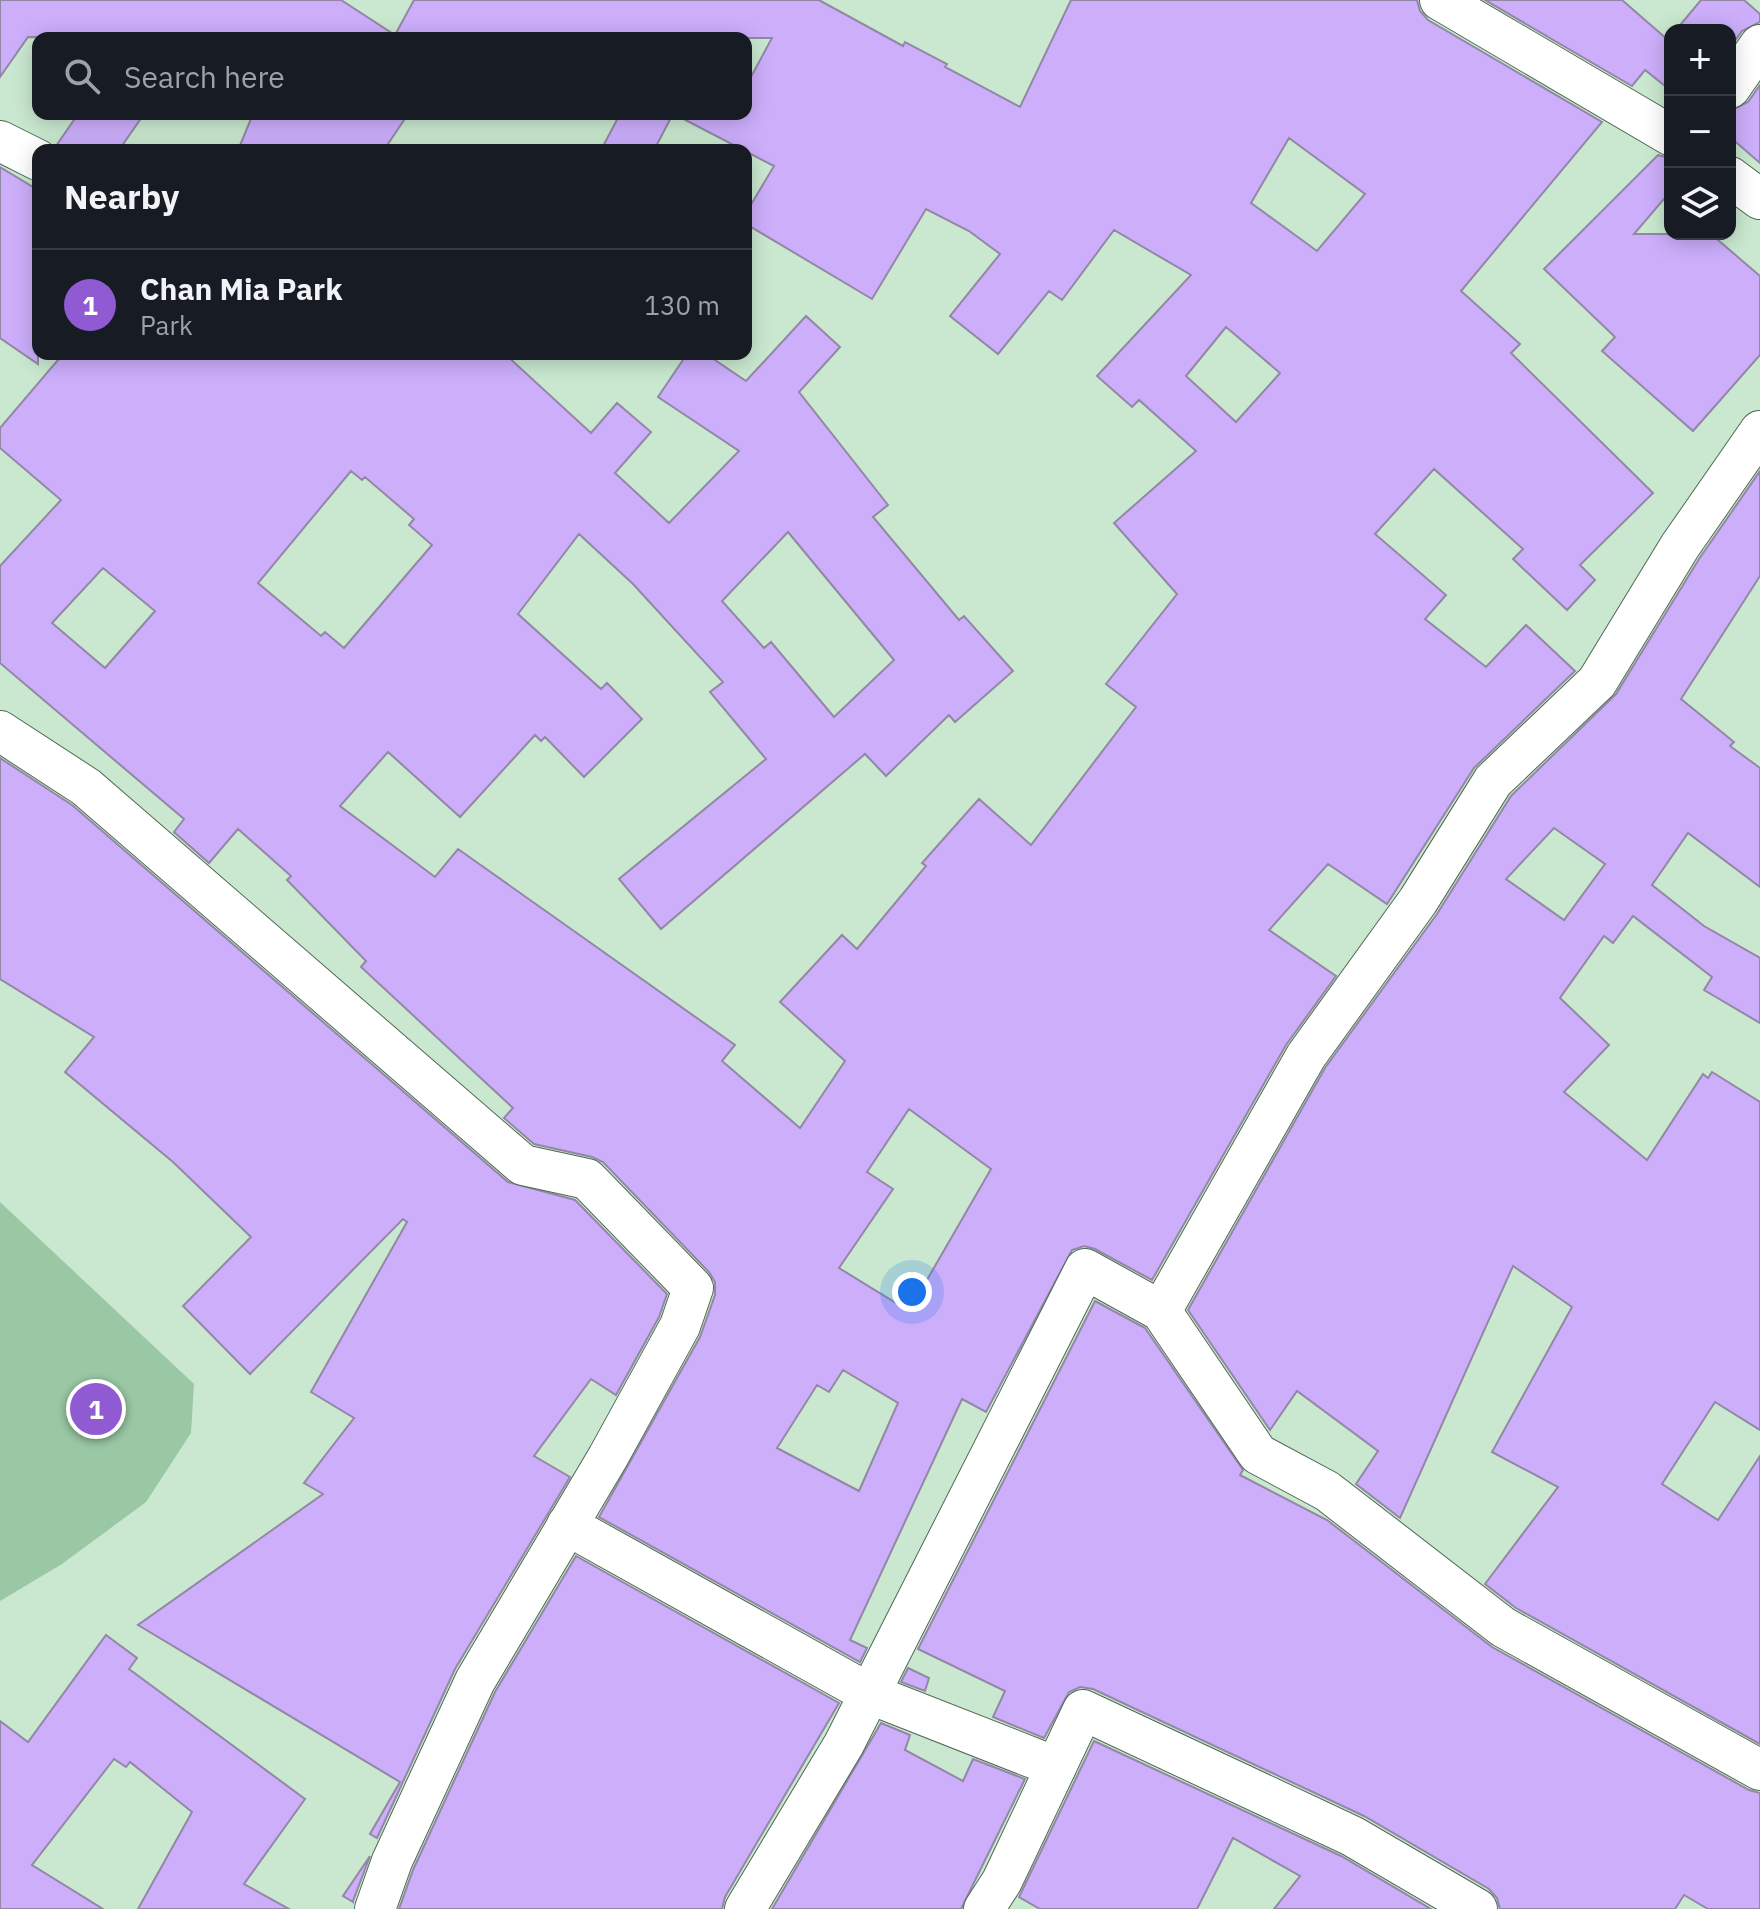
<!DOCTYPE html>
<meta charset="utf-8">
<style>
body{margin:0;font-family:"IBM Plex Sans",sans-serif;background:#20242c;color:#f1f3f6}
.controls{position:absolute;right:24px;top:24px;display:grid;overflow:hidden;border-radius:16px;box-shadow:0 4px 20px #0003}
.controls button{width:72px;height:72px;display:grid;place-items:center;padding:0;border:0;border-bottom:2px solid #363941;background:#171b24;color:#f1f3f6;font:40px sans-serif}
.you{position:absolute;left:912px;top:1292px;width:28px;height:28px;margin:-20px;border:6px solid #fff;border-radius:50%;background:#1a73e8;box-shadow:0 0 0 12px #1a73e833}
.badge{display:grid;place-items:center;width:52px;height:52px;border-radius:50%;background:#905ad3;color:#fff;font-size:26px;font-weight:700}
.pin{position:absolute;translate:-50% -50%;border:4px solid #fff;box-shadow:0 2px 8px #0006}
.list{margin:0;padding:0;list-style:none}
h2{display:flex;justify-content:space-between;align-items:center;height:104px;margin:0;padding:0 32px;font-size:34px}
h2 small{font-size:26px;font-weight:400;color:#9ea1a6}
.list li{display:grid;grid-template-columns:52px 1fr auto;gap:24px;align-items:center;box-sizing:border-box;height:112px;padding:0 32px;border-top:2px solid #363941}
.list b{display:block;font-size:30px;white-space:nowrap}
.list p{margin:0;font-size:26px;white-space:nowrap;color:#9ea1a6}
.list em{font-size:26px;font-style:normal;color:#9ea1a6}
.icon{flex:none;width:44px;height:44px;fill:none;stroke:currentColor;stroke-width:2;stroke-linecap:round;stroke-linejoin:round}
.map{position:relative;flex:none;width:1760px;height:1909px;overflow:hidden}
.search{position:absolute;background:#171b24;box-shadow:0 4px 20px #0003;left:32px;top:32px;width:720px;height:88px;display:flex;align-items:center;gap:20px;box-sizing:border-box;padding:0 28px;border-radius:16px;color:#9ea1a6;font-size:30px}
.panel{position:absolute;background:#171b24;box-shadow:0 4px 20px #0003;left:32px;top:144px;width:720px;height:216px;border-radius:16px}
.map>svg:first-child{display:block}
.green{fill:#9ac7a4}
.building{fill:#ccaefb;stroke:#9288a5;stroke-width:2;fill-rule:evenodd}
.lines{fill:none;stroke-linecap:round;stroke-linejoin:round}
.minor-casing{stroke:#4e6854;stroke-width:42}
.minor{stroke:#fff;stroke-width:40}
</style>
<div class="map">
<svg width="1760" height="1909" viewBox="0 0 1760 1909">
<rect width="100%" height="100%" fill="#cae8d0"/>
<!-- green -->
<polygon class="green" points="0,1202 194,1384 191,1433 146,1502 62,1564 0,1601"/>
<!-- building -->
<g class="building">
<path d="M0,0H341L395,35L414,0H819L903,46L905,42L947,64L945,67L1020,107L1071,0H1417L1420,11L1428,20L1602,122L1461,291L1520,344L1511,353L1653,493L1580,565L1595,580L1567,610L1513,559L1523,549L1434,469L1375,534L1446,595L1425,619L1486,667L1526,625L1575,671L1474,768L1387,904L1328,864L1269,930L1336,976L1286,1045L1152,1280L1095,1249L1084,1246L1072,1250L986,1412L962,1399L850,1640L867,1648L860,1662L599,1517L700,1337L715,1295V1282L709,1272L603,1162L592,1157L534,1144L504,1118L513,1108L361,967L366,961L287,880L291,876L238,829L209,863L174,832L184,819L0,663V566L61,500L0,448V428L63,354H505L591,433L617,403L651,432L615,473L669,523L739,451L658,397L687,354H706L746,381L806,316L840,347L799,392L888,505L873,517L959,620L964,616L1013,671L955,722L949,715L886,776L865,754L661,929L619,879L766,759L710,692L723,682L633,584L579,534L518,614L601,689L607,683L642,719L584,777L545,737L541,741L535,735L460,817L388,752L340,806L435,877L458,849L735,1045L722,1061L800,1128L845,1061L780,1002L842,935L857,949L926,866L922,863L979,799L1031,845L1136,707L1106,684L1177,594L1114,523L1196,451L1139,400L1132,407L1097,376L1191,275L1114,230L1062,300L1049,291L998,354L950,316L1000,254L969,231L926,209L872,299L746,224V213L774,166L674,114H746V86L772,38L28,37L0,77ZM1289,138L1365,194L1317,251L1251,203ZM1226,327L1280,373L1236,422L1186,376ZM351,471L362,480L365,477L414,519L409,525L432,545L344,648L325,632L321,636L258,583ZM788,532L894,660L834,717L771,642L764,648L722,601ZM103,568L155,611L105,668L52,623ZM909,1109L991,1169L909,1311L839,1268L893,1189L867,1172ZM843,1370L898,1403L859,1491L777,1448L817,1385L829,1392Z"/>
<polygon points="1485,0 1622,0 1668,40 1670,37 1670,90 1645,70 1632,86"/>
<polygon points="1701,0 1744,0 1760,14 1760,22 1742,31 1730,48 1730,30 1676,30"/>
<polygon points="1760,85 1760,163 1730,137 1730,111 1748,102"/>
<polygon points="78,114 144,114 119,150 58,150 56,146"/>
<polygon points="253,114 408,114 384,150 238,150"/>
<polygon points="620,114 673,114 654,150 601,150"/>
<polygon points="1658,155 1670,158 1670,192 1634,234 1711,234 1760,276 1760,355 1693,431 1602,351 1615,337 1544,269"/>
<polygon points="0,167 38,190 38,364 0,338"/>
<path d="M1760,471V576L1681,699L1734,742L1730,746L1760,768V887L1688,833L1652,885L1704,926L1760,958V1023L1704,990L1712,977L1633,916L1613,943L1604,936L1560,998L1609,1045L1564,1092L1647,1160L1703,1074L1708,1078L1712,1072L1760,1102V1430L1715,1402L1662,1484L1718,1520L1760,1456V1744L1516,1608L1485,1584L1558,1487L1492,1452L1572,1307L1513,1266L1400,1518L1356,1484L1378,1451L1297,1391L1270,1430L1188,1310L1325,1068L1437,914L1511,796L1616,694L1699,559ZM1554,828L1605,864L1564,920L1506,879Z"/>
<polygon points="0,758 72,805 508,1182 575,1200 667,1294 659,1317 616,1395 591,1379 534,1456 570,1477 455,1669 377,1838 370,1834 400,1782 138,1625 323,1494 304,1483 354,1418 311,1392 407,1222 403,1219 250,1374 183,1306 251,1237 173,1162 65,1072 94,1037 0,979"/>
<polygon points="1095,1301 1145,1328 1243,1470 1240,1475 1327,1520 1492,1647 1749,1790 1760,1793 1760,1909 1708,1909 1684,1895 1675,1909 1500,1909 1497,1898 1489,1889 1364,1816 1093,1689 1080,1687 1069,1692 1044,1738 993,1717 1005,1691 918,1649"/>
<polygon points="576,1556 839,1703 725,1897 722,1909 399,1909 413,1870 495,1692"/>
<polygon points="106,1635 137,1658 129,1669 305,1799 244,1884 289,1909 138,1909 192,1812 130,1762 126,1767 114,1759 32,1865 103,1909 0,1909 0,1721 28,1742"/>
<polygon points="908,1668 929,1678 925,1691 901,1682"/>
<polygon points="881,1723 910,1735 905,1750 963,1781 973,1759 1025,1779 961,1909 772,1909"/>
<polygon points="1094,1741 1341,1856 1431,1909 1274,1909 1300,1876 1233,1838 1197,1909 1040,1909 1019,1897"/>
<polygon points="370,1856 353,1901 353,1902 343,1896"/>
</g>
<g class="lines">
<defs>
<g id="minor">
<polyline points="1440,0 1670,135"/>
<polyline points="1730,88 1760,45"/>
<polyline points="0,141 38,160"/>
<polyline points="1730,177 1760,199"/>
<polyline points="0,731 86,787 523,1165 587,1179 693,1288 680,1326 608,1457 475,1681 392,1861 375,1909"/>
<polyline points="1161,1311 1306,1056 1418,901 1493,781 1597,682 1680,546 1760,431"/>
<polyline points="567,1525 870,1694 1056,1767"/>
<polyline points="745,1909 844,1744 1085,1269 1161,1311 1258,1454 1327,1491 1503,1627 1760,1770"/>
<polyline points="984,1909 1002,1881 1083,1710 1352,1836 1477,1909"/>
</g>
</defs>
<!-- minor casing -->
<use href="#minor" class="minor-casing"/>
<!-- minor -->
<use href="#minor" class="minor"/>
</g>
</svg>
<div class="controls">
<button>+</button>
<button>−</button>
<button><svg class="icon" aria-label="layers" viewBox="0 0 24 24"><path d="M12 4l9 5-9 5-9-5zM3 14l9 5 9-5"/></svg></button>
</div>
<div class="you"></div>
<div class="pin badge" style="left:96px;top:1409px">1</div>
<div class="search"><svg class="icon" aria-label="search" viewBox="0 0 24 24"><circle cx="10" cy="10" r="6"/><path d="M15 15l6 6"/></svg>Search here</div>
<section class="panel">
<h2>Nearby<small></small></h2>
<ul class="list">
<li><span class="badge">1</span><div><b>Chan Mia Park</b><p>Park</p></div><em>130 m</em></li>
</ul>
</section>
</div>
